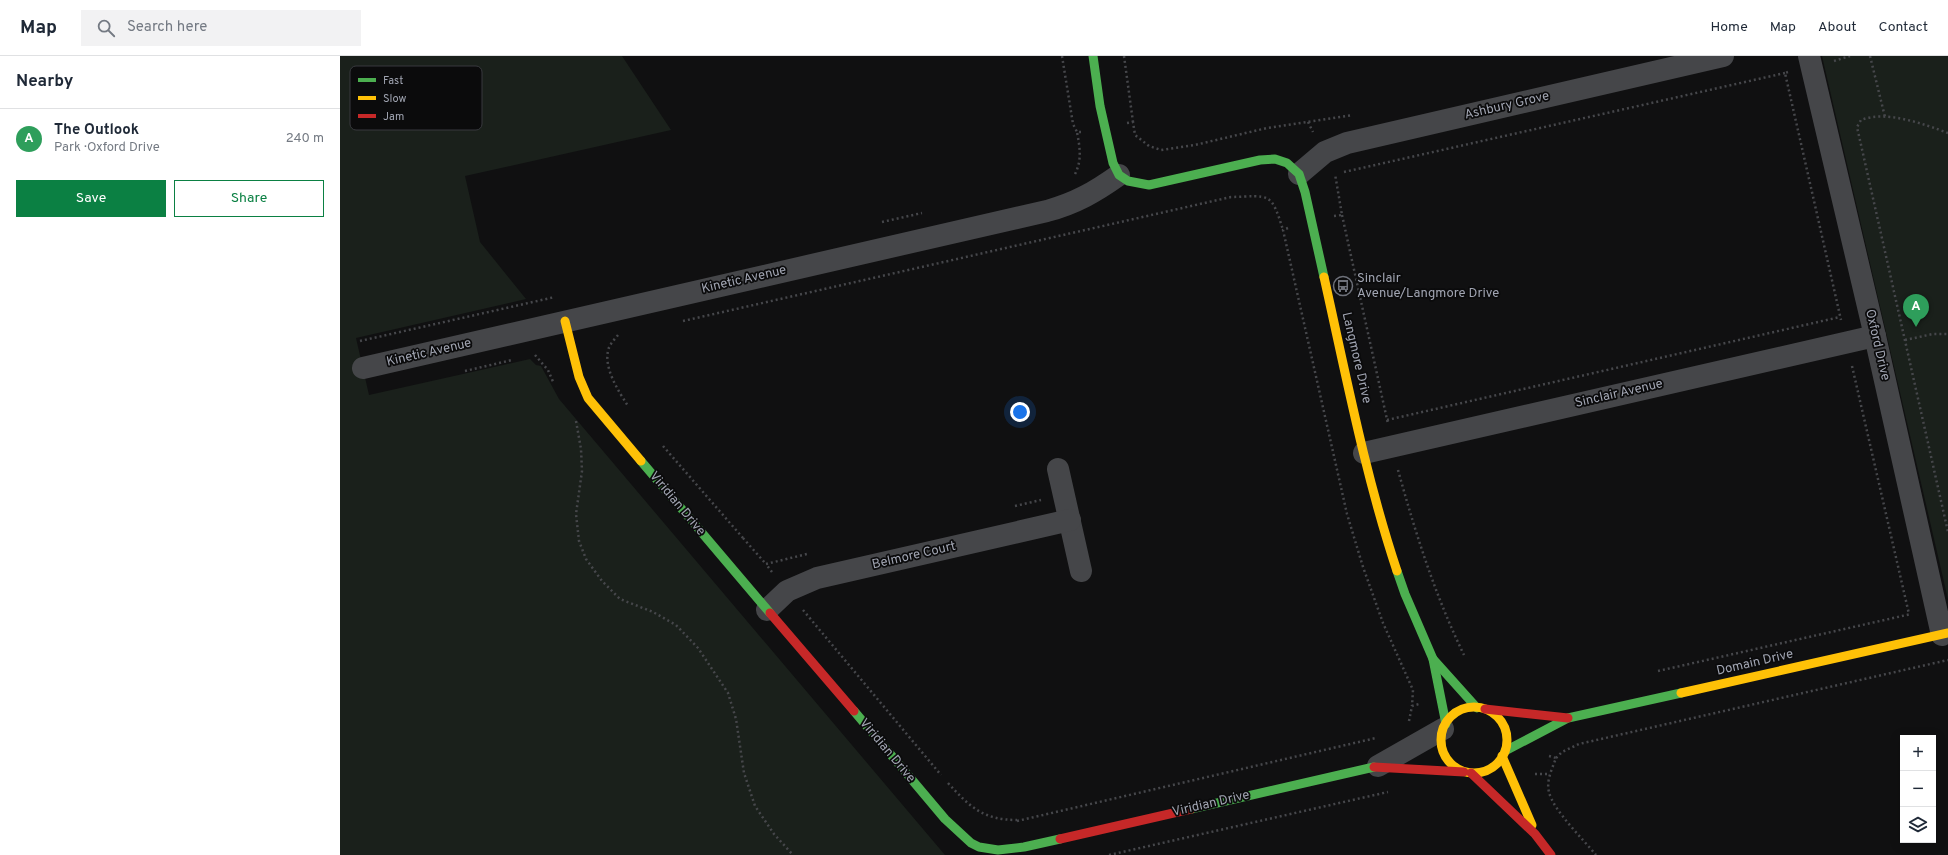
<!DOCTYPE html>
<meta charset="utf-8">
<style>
body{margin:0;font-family:Overpass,sans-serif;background:#f2f2f3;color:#1f2937}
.controls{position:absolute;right:12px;bottom:12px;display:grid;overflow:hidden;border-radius:0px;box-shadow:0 2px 10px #0003}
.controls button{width:36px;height:36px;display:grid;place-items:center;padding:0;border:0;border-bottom:1px solid #e0e1e3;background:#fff;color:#1f2937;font:20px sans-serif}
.you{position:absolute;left:680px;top:356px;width:14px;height:14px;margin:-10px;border:3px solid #fff;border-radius:50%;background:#1a73e8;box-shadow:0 0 0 6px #1a73e833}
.badge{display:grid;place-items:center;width:26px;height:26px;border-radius:50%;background:#0b8043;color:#fff;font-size:13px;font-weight:700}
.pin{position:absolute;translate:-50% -33px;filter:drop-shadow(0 1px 2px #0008)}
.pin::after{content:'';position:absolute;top:21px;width:14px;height:12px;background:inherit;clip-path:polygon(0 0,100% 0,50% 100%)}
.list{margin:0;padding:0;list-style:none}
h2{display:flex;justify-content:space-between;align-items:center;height:52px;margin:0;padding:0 16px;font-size:17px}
h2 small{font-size:13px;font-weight:400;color:#747a83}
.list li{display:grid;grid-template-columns:26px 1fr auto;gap:12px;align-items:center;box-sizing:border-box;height:60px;padding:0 16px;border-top:1px solid #e0e1e3}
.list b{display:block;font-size:15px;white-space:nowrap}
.list p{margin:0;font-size:13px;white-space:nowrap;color:#747a83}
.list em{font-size:13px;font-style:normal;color:#747a83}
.actions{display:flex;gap:8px;padding:12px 16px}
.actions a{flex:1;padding:9px 0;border:1px solid #0b8043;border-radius:0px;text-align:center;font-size:14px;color:#0b8043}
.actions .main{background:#0b8043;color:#fff}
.icon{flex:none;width:22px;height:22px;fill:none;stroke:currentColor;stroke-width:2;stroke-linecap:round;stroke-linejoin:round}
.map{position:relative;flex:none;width:1608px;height:799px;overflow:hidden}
header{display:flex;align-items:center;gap:24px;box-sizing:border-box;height:56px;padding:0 20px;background:#fff;border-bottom:1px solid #e0e1e3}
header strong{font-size:19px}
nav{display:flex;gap:22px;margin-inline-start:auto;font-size:14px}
.search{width:280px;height:36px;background:#f2f2f3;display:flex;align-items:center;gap:10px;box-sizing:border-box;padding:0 14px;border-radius:0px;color:#747a83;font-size:15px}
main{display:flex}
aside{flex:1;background:#fff}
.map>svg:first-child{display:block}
.green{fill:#1a201b}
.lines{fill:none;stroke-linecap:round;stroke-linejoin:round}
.path{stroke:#46474b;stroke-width:2.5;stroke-dasharray:2 3;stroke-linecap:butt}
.street{stroke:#454649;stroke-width:22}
.fast{stroke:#4caf50;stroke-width:9}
.slow{stroke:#ffc107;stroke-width:9}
.jam{stroke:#c62828;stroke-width:9}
.labels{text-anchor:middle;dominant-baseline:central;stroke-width:3.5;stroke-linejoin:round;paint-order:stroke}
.street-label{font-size:13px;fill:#a1a5b2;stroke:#0b0b0c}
.poi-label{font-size:13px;fill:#a1a5b2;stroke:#0b0b0c;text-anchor:start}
.key{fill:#0b0b0c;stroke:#38393e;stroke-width:1}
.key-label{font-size:11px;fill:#a1a5b2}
</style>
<header>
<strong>Map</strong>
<div class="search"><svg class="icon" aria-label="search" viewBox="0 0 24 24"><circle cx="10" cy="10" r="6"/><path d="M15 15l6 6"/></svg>Search here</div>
<nav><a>Home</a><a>Map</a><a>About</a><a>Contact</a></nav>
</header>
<main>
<aside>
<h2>Nearby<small></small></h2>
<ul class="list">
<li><span class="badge" style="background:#2e9e5b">A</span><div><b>The Outlook</b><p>Park · Oxford Drive</p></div><em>240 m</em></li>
</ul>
<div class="actions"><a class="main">Save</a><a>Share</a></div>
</aside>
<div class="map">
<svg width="1608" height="799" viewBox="0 0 1608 799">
<rect width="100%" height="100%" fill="#101011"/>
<!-- green -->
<g class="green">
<polygon points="0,0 282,0 331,74 125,120 140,186 186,243 16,282 29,339 190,303 196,309 201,310 219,343 605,799 0,799"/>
<polygon points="1482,0 1608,0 1608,543"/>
</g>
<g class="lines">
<!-- path -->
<g class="path">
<polyline points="722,0 733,68 737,76"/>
<polyline points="784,0 793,66"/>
<polyline points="1530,0 1545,61"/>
<polyline points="1494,5 1510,0"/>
<polyline points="1448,16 1445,17 1501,264"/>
<polyline points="968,66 973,76"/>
<polyline points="787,67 793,66 795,79 809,90 821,94 855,89 927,72 1013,59"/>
<path d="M1608,77C1584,68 1546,54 1521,64L1517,71L1608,476"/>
<polyline points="1004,116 1445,17"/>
<path d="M735,118C742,104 740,92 737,76H741"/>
<polyline points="1002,159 1048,368"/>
<polyline points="994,160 1002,159 995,118"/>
<polyline points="542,166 582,157"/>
<polyline points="948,172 943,174 1007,458 1023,511 1043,567 1073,634 1072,650"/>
<path d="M343,265L891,141C930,140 931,135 943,174"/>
<path d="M278,279C274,284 269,289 268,295C264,313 279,336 288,350"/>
<polyline points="1565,284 1593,278 1608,278"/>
<polyline points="20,285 215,241"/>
<polyline points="195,299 208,314 214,328"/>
<polyline points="1512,310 1569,558"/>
<polyline points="125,315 172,304"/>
<polyline points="1047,364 1500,261"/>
<polyline points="236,365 241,393 242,415 236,458 239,485 246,503 262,525 280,543 313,556 336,569 358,592 388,637 396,663 404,717 415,750 434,778 453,799"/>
<polyline points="323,390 403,482"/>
<path d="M1058,414C1076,479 1095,539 1124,599"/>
<polyline points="675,450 701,444"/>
<polyline points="403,482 426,508"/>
<polyline points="432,516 426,508 467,498"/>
<polyline points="463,554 601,719"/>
<polyline points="1318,615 1571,558"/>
<polyline points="1069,665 1072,650 1079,648"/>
<path d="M1209,700L1216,702C1212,713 1206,725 1209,736C1213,754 1243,783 1256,799"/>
<polyline points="1216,702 1222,696 1239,688 1608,604"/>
<polyline points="1195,718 1210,718"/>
<path d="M608,727C630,751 643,764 677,764"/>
<polyline points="677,765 1036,682"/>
<polyline points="769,799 1048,736"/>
</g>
<!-- street -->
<g class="street">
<polyline points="1469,0 1535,280 1602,579"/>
<polyline points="959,118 985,96 1007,87 1383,0"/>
<path d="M23,312L707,155C736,147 755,136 779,119"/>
<polyline points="1024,397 1535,280"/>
<polyline points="718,413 741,515"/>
<polyline points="427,554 447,535 477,522 730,464"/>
<polyline points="1038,710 1103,673"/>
</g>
<!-- fast -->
<g class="fast">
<polyline points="753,0 760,50 773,107 779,119 788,125 809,129 920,104 935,103 947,107 959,118 965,136 984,221"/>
<polyline points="301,405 430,557"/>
<polyline points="1057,515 1065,538 1093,603 1106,668"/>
<polyline points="1093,603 1137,652"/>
<polyline points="514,655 605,763 631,787 639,791 658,794 684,791 720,783"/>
<polyline points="1165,695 1228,662 1341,637"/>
<polyline points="851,753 1034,711"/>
</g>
<!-- slow -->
<g class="slow">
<path d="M984,221C1006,319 1025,419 1057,515"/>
<polyline points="225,265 239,321 248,342 301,405"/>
<polyline points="1341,637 1608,577"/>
<circle cx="1134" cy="684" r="33"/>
<polyline points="1162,700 1192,769"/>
</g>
<!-- jam -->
<g class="jam">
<polyline points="430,557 514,655"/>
<polyline points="1145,653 1228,662"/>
<polyline points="1034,711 1124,716"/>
<polyline points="1131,717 1195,778 1211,799"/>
<polyline points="720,783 851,753"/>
</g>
</g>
<!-- icons -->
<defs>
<symbol id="bus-ring" viewBox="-11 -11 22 22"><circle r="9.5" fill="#0b0b0c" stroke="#6e717a" stroke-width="1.5"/><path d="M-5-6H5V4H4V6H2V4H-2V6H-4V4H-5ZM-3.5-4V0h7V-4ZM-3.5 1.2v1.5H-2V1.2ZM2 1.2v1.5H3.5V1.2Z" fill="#6e717a"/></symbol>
</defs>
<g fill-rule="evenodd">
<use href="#bus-ring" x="992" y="219" width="22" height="22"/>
</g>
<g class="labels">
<!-- street labels -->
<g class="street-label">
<text transform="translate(1167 50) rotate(-13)">Ashbury Grove</text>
<text transform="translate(404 224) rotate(-13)">Kinetic Avenue</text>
<text transform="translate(1537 289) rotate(77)">Oxford Drive</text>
<text transform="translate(89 297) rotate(-13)">Kinetic Avenue</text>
<text transform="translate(1016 302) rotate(77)">Langmore Drive</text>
<text transform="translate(1279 338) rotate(-13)">Sinclair Avenue</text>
<text transform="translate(337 448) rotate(50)">Viridian Drive</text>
<text transform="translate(574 500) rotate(-13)">Belmore Court</text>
<text transform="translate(1415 607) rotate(-13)">Domain Drive</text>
<text transform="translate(547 695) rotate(50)">Viridian Drive</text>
<text transform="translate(871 748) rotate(-13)">Viridian Drive</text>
</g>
<!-- poi labels -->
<g class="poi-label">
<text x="1017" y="223">Sinclair<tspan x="1017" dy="15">Avenue/Langmore Drive</tspan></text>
</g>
</g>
<!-- legend -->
<rect x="10" y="10" width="132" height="64" rx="6" class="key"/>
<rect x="18" y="22" width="18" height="4" fill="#4caf50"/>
<rect x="18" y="40" width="18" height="4" fill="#ffc107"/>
<rect x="18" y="58" width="18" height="4" fill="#c62828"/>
<g class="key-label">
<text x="43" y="28">Fast</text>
<text x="43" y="46">Slow</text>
<text x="43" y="64">Jam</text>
</g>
</svg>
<div class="controls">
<button>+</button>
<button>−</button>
<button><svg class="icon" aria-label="layers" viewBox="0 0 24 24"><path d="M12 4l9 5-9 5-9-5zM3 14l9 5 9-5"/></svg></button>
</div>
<div class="you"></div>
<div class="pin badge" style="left:1576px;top:271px;background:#2e9e5b">A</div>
</div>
</main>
